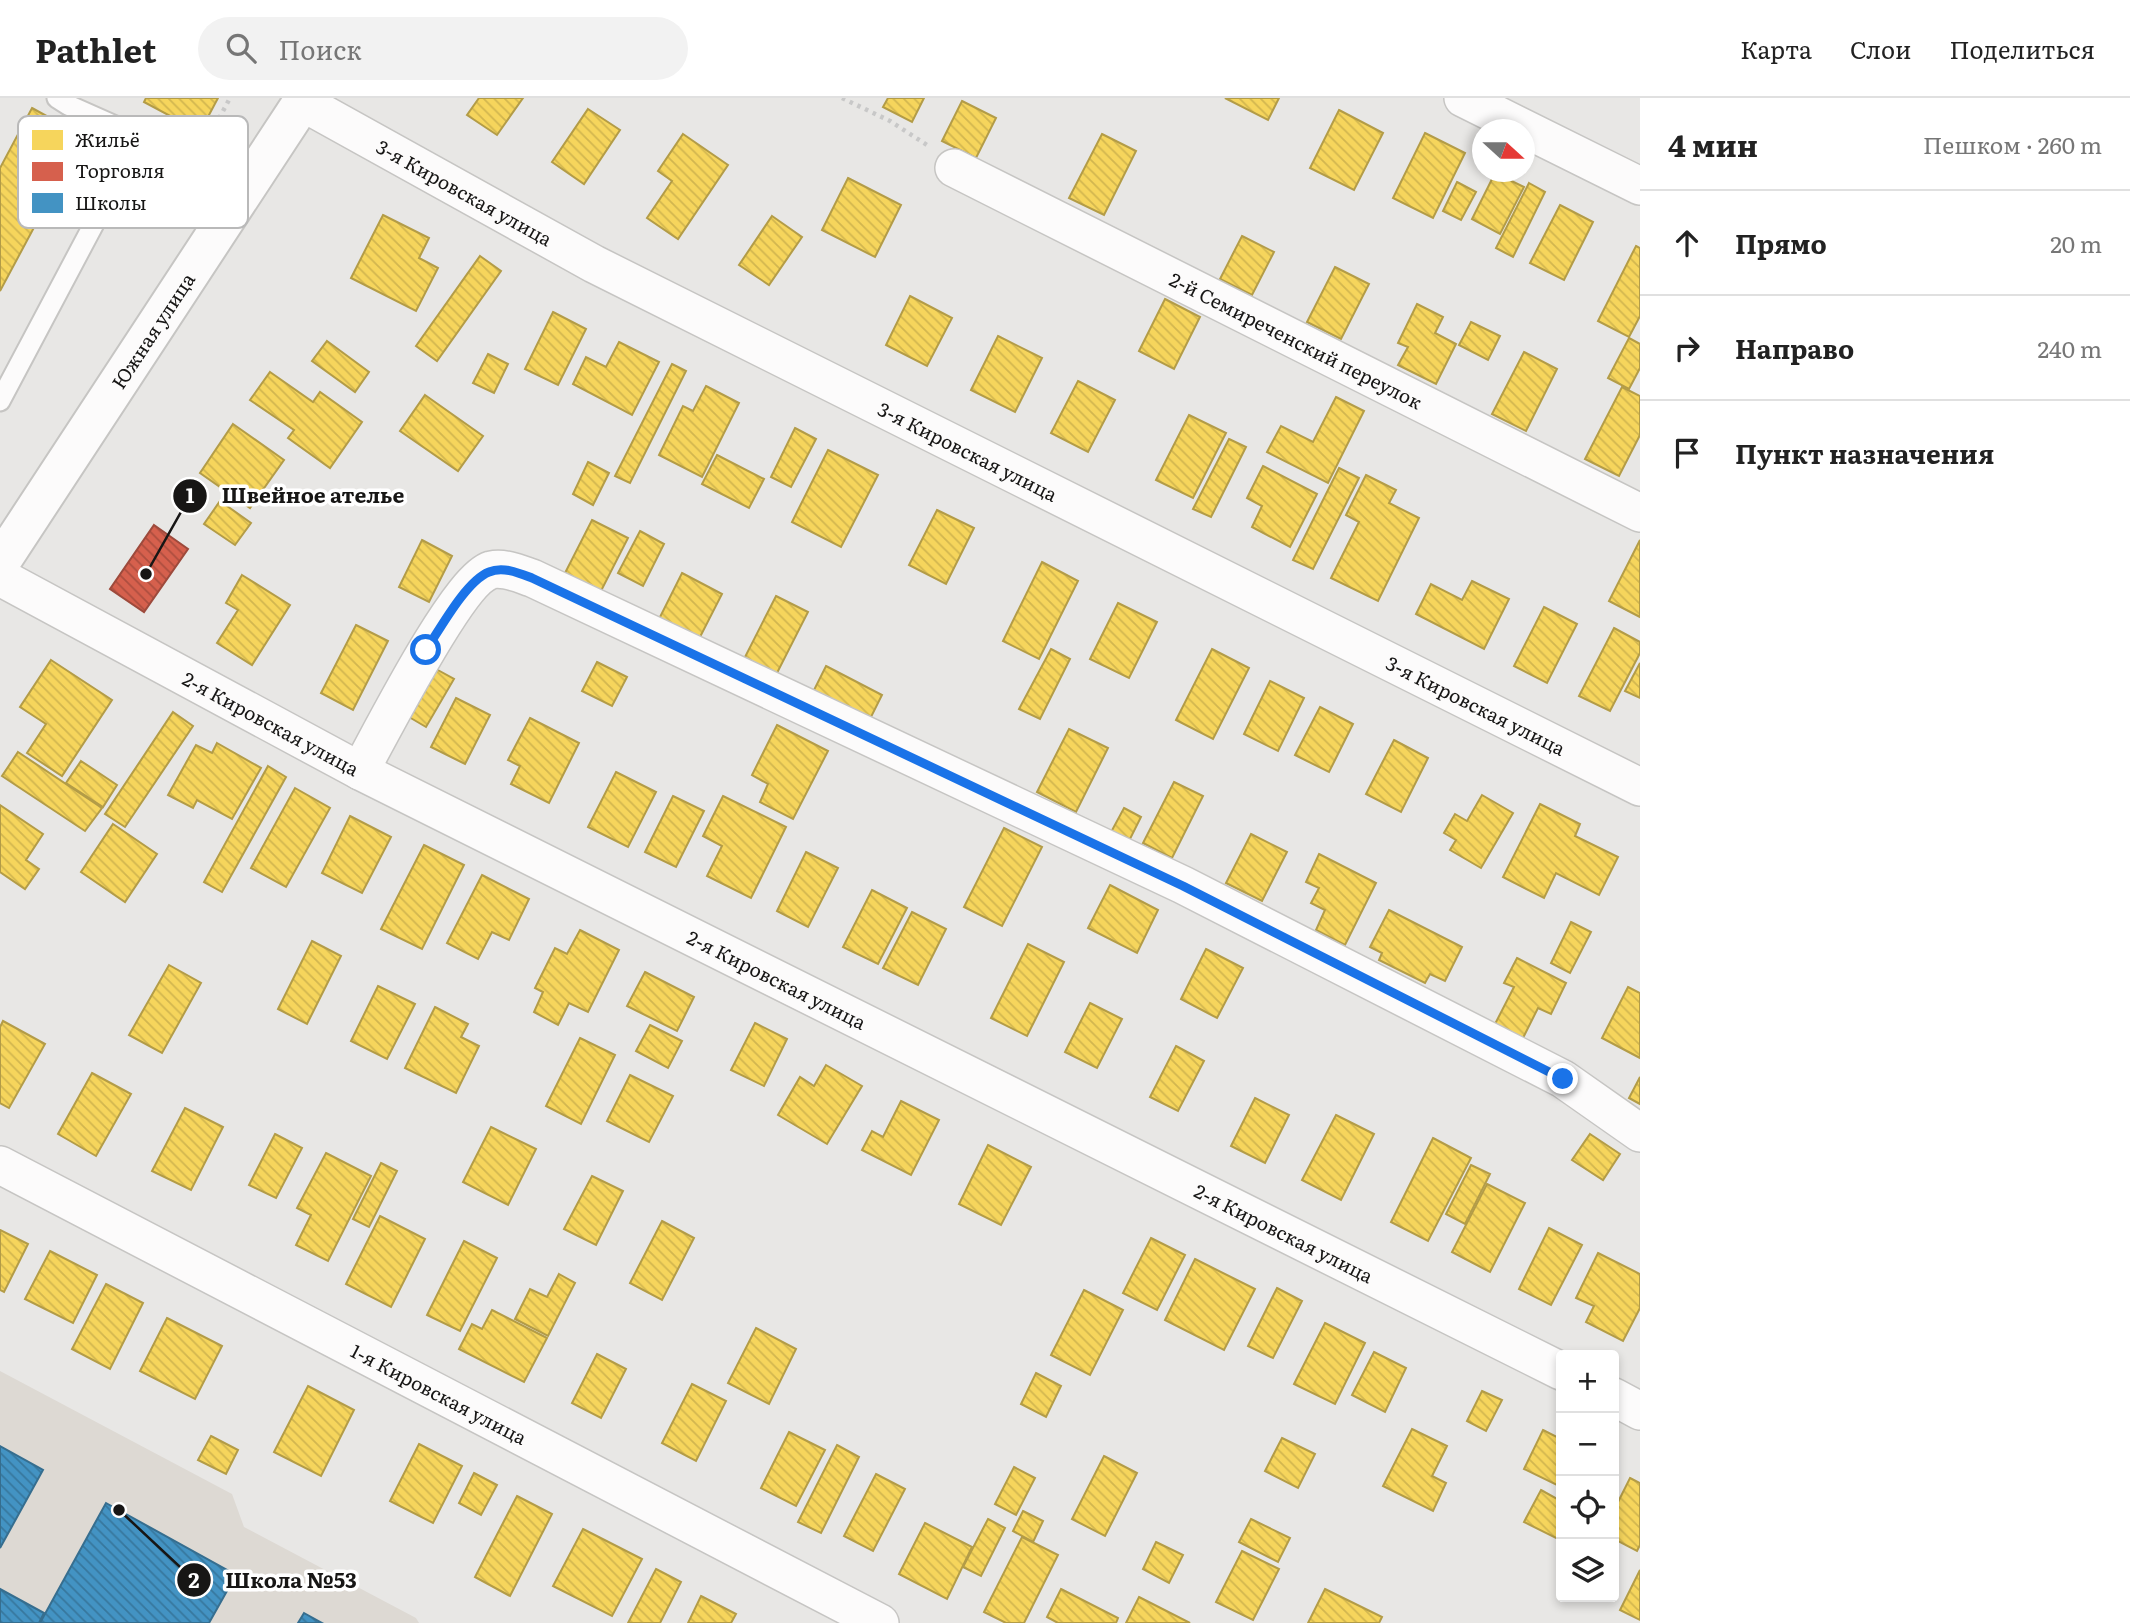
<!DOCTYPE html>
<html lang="ru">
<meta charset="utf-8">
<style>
body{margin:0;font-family:Literata,serif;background:#f2f2f2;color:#222}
.controls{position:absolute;right:21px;bottom:21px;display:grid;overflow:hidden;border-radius:7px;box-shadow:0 4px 10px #0003}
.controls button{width:63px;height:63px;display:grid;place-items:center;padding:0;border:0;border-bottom:2px solid #e0e0e0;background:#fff;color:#222;font:35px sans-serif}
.compass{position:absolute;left:1472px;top:21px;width:63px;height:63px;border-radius:50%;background:#fff;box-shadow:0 4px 10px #0003;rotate:111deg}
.stop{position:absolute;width:21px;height:21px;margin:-16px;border:5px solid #1a73e8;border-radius:50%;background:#fff}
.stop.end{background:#1a73e8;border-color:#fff;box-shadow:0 2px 7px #0008}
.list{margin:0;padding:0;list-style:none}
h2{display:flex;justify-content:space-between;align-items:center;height:91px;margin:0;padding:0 28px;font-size:30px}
h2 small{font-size:23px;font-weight:400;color:#767676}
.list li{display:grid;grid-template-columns:46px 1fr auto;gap:21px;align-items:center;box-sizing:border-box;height:105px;padding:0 28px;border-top:2px solid #e0e0e0}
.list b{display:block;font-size:26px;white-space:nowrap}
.list em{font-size:23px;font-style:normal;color:#767676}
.icon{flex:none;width:38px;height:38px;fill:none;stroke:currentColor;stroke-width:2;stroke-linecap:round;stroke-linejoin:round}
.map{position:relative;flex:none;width:1640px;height:1525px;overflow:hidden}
header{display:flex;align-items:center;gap:42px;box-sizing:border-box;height:98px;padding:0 35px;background:#fff;border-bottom:2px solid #e0e0e0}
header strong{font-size:33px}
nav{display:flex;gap:38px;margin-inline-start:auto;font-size:24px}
.search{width:490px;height:63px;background:#f2f2f2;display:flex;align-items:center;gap:18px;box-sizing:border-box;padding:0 24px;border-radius:38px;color:#767676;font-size:26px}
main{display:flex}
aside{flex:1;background:#fff}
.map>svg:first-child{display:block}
.built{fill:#ddd9d3}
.homes{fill:url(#homes-back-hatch);stroke:#b39c47;stroke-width:2}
.shops{fill:url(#shops-back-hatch);stroke:#9d4a3c;stroke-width:2}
.schools{fill:url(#schools-back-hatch);stroke:#366e8f;stroke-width:2}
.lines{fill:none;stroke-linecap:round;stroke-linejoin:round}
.lane-casing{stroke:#c6c5c3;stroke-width:23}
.street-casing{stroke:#c6c5c3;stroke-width:40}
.secondary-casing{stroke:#c6c5c3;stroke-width:42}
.path{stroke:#c8c8c8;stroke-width:4.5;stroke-dasharray:3.5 5;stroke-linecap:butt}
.lane{stroke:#fcfbfb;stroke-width:19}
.street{stroke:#fcfbfb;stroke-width:37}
.secondary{stroke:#fcfbfb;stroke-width:38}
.route{stroke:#1a73e8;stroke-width:9}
.labels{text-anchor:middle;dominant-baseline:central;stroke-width:7;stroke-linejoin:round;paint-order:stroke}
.street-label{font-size:19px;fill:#171615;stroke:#fff}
.key{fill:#fff;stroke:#b9b9b9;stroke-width:2}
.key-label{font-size:19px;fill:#171615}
.leader{fill:none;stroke:#171615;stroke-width:2.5}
.callout-dot{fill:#171615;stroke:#fff;stroke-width:2.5}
.mark-label{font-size:21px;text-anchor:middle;font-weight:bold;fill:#fff}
.callout-label{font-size:21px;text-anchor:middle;font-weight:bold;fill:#171615;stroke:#fff;stroke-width:7;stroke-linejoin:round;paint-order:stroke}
</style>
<header>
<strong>Pathlet</strong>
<div class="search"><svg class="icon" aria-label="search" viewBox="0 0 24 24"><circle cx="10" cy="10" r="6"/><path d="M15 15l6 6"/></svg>Поиск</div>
<nav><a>Карта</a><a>Слои</a><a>Поделиться</a></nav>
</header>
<main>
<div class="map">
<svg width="1640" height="1525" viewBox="0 0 1640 1525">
<defs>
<pattern id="homes-back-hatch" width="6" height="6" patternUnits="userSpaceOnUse" patternTransform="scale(1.75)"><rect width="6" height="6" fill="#f6d55c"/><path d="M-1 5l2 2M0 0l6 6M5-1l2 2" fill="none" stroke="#d2b64f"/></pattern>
<pattern id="shops-back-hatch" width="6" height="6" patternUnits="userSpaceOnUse" patternTransform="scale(1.75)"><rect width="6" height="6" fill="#d6604d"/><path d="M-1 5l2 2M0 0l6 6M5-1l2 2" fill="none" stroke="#ad4e3f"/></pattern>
<pattern id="schools-back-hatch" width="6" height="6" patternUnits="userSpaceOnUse" patternTransform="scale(1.75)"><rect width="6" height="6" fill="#4393c3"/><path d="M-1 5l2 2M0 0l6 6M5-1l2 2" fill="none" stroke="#37779d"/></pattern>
</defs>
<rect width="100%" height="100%" fill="#e8e7e5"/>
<!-- built -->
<polygon class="built" points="0,1273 232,1396 244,1429 416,1520 419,1525 0,1525"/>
<!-- homes -->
<g class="homes">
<polygon points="146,0 218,0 200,34 144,4"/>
<polygon points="479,0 523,0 497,37 467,17"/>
<polygon points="888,0 924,0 912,24 883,9"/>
<polygon points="1225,0 1279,0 1268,22"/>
<polygon points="962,3 996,20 976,60 942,43"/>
<polygon points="32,10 83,38 0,193 0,70"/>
<polygon points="588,11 620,32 584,86 552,64"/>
<polygon points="1339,12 1383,35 1354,92 1310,70"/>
<polygon points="1425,35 1465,55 1433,120 1393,100"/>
<polygon points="683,36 728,67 678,141 647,120 672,83 658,73"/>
<polygon points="1102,36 1136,53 1104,117 1069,100"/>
<polygon points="1495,75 1524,89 1500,136 1472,121"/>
<polygon points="848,80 901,107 875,159 822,132"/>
<polygon points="1457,84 1476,94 1461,122 1443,113"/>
<polygon points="1529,85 1545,94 1513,159 1496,150"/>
<polygon points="1560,107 1593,124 1564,182 1530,165"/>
<polygon points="383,117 429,140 419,160 438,170 416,213 351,180"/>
<polygon points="772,118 802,139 769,187 739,167"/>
<polygon points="1242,138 1274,154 1252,197 1220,181"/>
<polygon points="1636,148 1640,150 1640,218 1629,239 1598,223"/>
<polygon points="480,158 501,173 437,263 416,248"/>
<polygon points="1335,169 1369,186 1341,241 1307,224"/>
<polygon points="910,198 952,220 927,268 886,247"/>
<polygon points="1165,201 1200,219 1174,271 1139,253"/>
<polygon points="1417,206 1443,219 1435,235 1456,246 1436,286 1398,267 1408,249 1398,245"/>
<polygon points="553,214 586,231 558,287 525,271"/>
<polygon points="1471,224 1500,238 1488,262 1459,247"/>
<polygon points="998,238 1042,260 1015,314 971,292"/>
<polygon points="1629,240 1640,246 1640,270 1629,291 1608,280"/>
<polygon points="327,243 369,274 355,294 312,263"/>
<polygon points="619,244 659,264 632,317 573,286 586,259 606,269"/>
<polygon points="1524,254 1557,271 1526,333 1492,316"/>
<polygon points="488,256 508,266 494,295 473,285"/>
<polygon points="672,266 686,273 630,385 615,378"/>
<polygon points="270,274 313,304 320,294 362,324 330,370 288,340 294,332 250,302"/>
<polygon points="1078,283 1115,302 1088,354 1051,335"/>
<polygon points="706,288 739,305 702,379 659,357 683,308 693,313"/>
<polygon points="1622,289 1640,298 1640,337 1619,378 1585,361"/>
<polygon points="425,297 483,338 458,373 400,333"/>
<polygon points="1336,299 1364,313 1328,385 1267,354 1281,328 1313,344"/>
<polygon points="1189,317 1226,335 1193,400 1156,382"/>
<polygon points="233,326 284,362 250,410 200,375"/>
<polygon points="795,330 816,341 791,389 771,379"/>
<polygon points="1229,341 1246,349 1211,419 1193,411"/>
<polygon points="828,352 878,377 841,449 792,424"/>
<polygon points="717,357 764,381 749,410 702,386"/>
<polygon points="588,364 609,375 593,407 573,396"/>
<polygon points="1263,368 1317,396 1290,449 1252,429 1262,408 1247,400"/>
<polygon points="1339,370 1359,380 1313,471 1293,462"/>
<polygon points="1366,377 1396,392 1389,405 1419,420 1378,503 1331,480 1359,424 1346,417"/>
<polygon points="220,403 251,425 235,447 204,426"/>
<polygon points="937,412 974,430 946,486 909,467"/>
<polygon points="592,422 628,440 601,493 565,475"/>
<polygon points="640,433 664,446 643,488 618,475"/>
<polygon points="422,442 452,458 429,504 399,489"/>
<polygon points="1640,442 1640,519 1609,503"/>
<polygon points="1042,464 1078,483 1039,561 1003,543"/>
<polygon points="682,475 722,496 698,543 658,523"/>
<polygon points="242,477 290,507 252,567 217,545 238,512 226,505"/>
<polygon points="1472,483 1509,501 1484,551 1416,516 1431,486 1462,502"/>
<polygon points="776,498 808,514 776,577 744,561"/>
<polygon points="1118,505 1157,524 1129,580 1090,561"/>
<polygon points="1544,509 1577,526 1547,585 1514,568"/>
<polygon points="356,527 388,543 353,612 321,595"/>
<polygon points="1614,530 1640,544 1640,555 1610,613 1579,598"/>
<polygon points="1051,551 1070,561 1040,621 1019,611"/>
<polygon points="1212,551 1249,570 1213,641 1176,622"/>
<polygon points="51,562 112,602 62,678 27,655 46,626 20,609"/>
<polygon points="597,564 627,579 612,608 582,593"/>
<polygon points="1640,565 1640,600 1625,593"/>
<polygon points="826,568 882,597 868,625 812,596"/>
<polygon points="436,571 454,581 426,629 409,619"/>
<polygon points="1270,583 1304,600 1278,653 1244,636"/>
<polygon points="456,600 490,617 465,666 431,649"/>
<polygon points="1320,609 1353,626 1329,674 1295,657"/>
<polygon points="173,614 193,628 125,729 105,716"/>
<polygon points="530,620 579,645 549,705 511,686 520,668 508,662"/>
<polygon points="777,627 828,653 793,721 760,704 768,686 752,677"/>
<polygon points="1069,631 1108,650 1076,714 1037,694"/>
<polygon points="1394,642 1428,660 1401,714 1366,696"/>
<polygon points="217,645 261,670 232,721 197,702 193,710 168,697 196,647 212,655"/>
<polygon points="18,654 102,710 85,733 2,678"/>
<polygon points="81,663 117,687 103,709 66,685"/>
<polygon points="268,668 286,679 222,794 204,784"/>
<polygon points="616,674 656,694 628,749 588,729"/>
<polygon points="1174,684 1203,698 1172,760 1143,745"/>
<polygon points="295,690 330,710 286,789 251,770"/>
<polygon points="1482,697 1513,715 1481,770 1450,752 1456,742 1444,735 1455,716 1467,723"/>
<polygon points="673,698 704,713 676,769 645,754"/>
<polygon points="723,698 786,729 751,800 707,778 722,748 703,738"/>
<polygon points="1540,706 1580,726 1575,738 1618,759 1599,797 1556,775 1544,800 1503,779"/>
<polygon points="0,707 43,736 26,762 39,771 25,791 0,774"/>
<polygon points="1124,710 1141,719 1128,745 1110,736"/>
<polygon points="350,718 391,739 362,795 322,775"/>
<polygon points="113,726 157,756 125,804 81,774"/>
<polygon points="1004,730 1042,749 1002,828 964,809"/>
<polygon points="1251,736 1287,754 1262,803 1226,785"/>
<polygon points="424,747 464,767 422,851 381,831"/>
<polygon points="806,754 838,770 808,829 777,813"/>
<polygon points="1319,756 1376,785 1345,847 1316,832 1325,812 1311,805 1319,790 1306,784"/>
<polygon points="482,777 529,801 509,842 492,834 478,861 447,845"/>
<polygon points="1110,787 1158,812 1137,855 1088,830"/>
<polygon points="872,792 907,810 878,866 843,849"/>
<polygon points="1389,812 1462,849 1445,883 1430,876 1425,885 1379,862 1382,855 1370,849"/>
<polygon points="912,814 946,831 918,887 883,870"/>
<polygon points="1571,824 1591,834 1570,875 1551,865"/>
<polygon points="580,832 619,852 588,914 569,905 558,927 534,914 543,894 535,890 555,850 567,856"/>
<polygon points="312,843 341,858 307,926 278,911"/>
<polygon points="1028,846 1064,864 1027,938 991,920"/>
<polygon points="1206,851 1243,870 1217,920 1181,901"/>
<polygon points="1517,860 1566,885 1551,916 1538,910 1523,940 1495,926 1514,889 1504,885"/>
<polygon points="169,867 201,885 162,955 129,937"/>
<polygon points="645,874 694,899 677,933 627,908"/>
<polygon points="378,888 415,906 387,961 351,943"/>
<polygon points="1628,889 1640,895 1640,960 1602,940"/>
<polygon points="1090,905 1122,921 1097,970 1065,954"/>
<polygon points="435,909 468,926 461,939 479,948 456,995 405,970"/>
<polygon points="3,923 45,946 9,1010 0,1005 0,929"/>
<polygon points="755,925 787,941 764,988 731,972"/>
<polygon points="650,927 682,943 668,970 636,953"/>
<polygon points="580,940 615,957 581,1026 546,1008"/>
<polygon points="1176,948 1204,963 1178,1013 1150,999"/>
<polygon points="826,967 862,988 827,1046 778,1017 800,979 814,988"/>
<polygon points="92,975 131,996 96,1058 58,1036"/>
<polygon points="630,977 673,998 649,1044 607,1023"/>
<polygon points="1640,979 1640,1006 1629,1000"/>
<polygon points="1255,1000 1289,1017 1265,1065 1231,1048"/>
<polygon points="901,1003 939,1022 911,1077 862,1052 872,1033 883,1039"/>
<polygon points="185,1010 223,1029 191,1092 152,1073"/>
<polygon points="1336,1017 1374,1036 1341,1102 1302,1082"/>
<polygon points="491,1029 536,1051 508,1107 463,1084"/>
<polygon points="275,1036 302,1050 276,1100 249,1087"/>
<polygon points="1590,1036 1620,1056 1603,1082 1572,1062"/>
<polygon points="1433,1040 1471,1060 1428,1143 1391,1124"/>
<polygon points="988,1047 1031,1069 1001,1127 959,1106"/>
<polygon points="326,1055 371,1078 328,1163 296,1147 311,1117 297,1110"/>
<polygon points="381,1065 397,1073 369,1129 353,1121"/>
<polygon points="1471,1067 1490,1076 1465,1126 1446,1116"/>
<polygon points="592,1078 623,1093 596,1147 564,1131"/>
<polygon points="1487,1086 1525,1105 1490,1174 1452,1154"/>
<polygon points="380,1118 425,1141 391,1209 346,1186"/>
<polygon points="662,1123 694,1140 662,1202 630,1185"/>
<polygon points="1549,1130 1582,1147 1551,1207 1519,1191"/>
<polygon points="0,1132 28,1146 4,1194 0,1192"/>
<polygon points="1151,1140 1185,1157 1157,1212 1123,1195"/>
<polygon points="464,1143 497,1160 460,1233 427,1217"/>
<polygon points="50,1153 97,1177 73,1225 25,1201"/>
<polygon points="1598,1155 1640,1176 1640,1210 1623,1243 1586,1224 1594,1208 1576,1200"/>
<polygon points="1195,1161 1255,1191 1224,1252 1165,1222"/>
<polygon points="559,1176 575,1185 548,1238 515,1221 530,1191 547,1199"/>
<polygon points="106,1186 143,1205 110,1271 72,1251"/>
<polygon points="1277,1190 1302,1203 1273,1260 1248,1248"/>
<polygon points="1084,1192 1123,1212 1090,1277 1051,1257"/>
<polygon points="492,1212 547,1240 524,1284 459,1251 472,1226 482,1231"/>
<polygon points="167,1220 222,1248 195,1301 140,1273"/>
<polygon points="1325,1225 1365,1245 1335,1306 1294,1286"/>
<polygon points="756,1230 796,1251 769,1306 728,1285"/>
<polygon points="1374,1254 1406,1270 1385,1314 1352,1297"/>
<polygon points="597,1256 626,1271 601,1320 572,1305"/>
<polygon points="1036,1275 1061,1288 1046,1319 1021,1306"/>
<polygon points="692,1286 726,1303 696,1363 662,1345"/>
<polygon points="308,1288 354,1312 321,1378 274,1354"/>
<polygon points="1482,1293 1502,1302 1486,1333 1467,1323"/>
<polygon points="1412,1331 1447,1348 1432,1378 1446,1385 1433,1413 1383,1388"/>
<polygon points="1543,1332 1561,1341 1561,1389 1524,1371"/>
<polygon points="789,1334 825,1352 796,1408 761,1390"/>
<polygon points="211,1338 238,1352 226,1376 198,1362"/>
<polygon points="1282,1340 1315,1356 1298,1390 1265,1373"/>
<polygon points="419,1346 462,1368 433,1425 390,1403"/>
<polygon points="837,1347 859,1359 821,1435 798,1424"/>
<polygon points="1104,1358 1137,1375 1105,1438 1072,1421"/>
<polygon points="1014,1369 1035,1380 1016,1417 995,1406"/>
<polygon points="474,1375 497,1387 481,1417 459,1405"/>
<polygon points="876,1376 905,1391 873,1453 844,1438"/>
<polygon points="1630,1380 1640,1385 1640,1447 1637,1453 1614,1441 1614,1412"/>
<polygon points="1541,1392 1561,1403 1560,1442 1524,1424"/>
<polygon points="517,1398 552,1416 510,1498 475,1479"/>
<polygon points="1023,1413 1043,1423 1033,1444 1013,1433"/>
<polygon points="988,1421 1005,1430 981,1478 963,1469"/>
<polygon points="1251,1421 1290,1440 1278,1464 1239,1444"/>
<polygon points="925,1425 972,1449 947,1501 899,1476"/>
<polygon points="583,1431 642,1461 612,1518 553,1488"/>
<polygon points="1022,1439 1058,1457 1024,1525 1006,1525 984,1514"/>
<polygon points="1156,1444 1183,1457 1169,1485 1143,1471"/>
<polygon points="1242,1453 1279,1471 1253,1522 1216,1504"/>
<polygon points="656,1471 681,1484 660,1525 628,1525"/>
<polygon points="1640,1472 1640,1522 1620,1512"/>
<polygon points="1061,1491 1118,1520 1116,1525 1058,1525 1047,1519"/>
<polygon points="1325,1491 1382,1519 1379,1525 1308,1525"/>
<polygon points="701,1498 736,1516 731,1525 688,1525"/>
<polygon points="1139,1499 1190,1525 1126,1525"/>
</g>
<!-- shops -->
<polygon class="shops" points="154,427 188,451 144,514 110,491"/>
<!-- schools -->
<g class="schools">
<polygon points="0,1348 43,1372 0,1450"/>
<polygon points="106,1405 236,1477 209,1525 40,1525"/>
<polygon points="0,1491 44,1515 39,1525 0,1525"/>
<polygon points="304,1515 322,1525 298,1525"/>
</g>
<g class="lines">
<defs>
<g id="lane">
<polyline points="57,0 68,7 140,39 246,91"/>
<polyline points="0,303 140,39"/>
</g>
<g id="street">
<polyline points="1463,0 1640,88"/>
<path id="s1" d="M302,4L594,166L1640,689"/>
<path id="s2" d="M954,70L1640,415"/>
<path id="s3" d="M0,479L360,673L1561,1273"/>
<path d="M360,673C380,637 458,482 491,472C505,469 520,476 532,480L1183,787L1563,981L1640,1035"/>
<path id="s4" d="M0,1067L880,1525"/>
<polyline points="1614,1299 1640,1313"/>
</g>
<g id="secondary">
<path id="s5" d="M0,465L305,0"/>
</g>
</defs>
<!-- lane casing -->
<use href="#lane" class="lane-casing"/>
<!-- street casing -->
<use href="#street" class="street-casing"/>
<!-- secondary casing -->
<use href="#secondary" class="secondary-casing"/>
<!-- path -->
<g class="path">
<polyline points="842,0 890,23 930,49"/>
<polyline points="207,43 230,0"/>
</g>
<!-- lane -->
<use href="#lane" class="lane"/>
<!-- street -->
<use href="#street" class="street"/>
<!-- secondary -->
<use href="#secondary" class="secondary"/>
</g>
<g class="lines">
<!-- route -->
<path class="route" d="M426,552C440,531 466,483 489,474C503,468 519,475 532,480L1183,788L1563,981"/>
</g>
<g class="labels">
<!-- street labels -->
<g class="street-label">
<text stroke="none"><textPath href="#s1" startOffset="186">3-я Кировская улица</textPath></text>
<text stroke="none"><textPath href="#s5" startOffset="278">Южная улица</textPath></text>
<text stroke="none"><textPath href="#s2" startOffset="383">2-й Семиреченский переулок</textPath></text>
<text stroke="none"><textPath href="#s1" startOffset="752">3-я Кировская улица</textPath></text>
<text stroke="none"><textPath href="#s1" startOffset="1320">3-я Кировская улица</textPath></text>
<text stroke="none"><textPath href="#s3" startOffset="308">2-я Кировская улица</textPath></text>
<text stroke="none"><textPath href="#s3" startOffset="875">2-я Кировская улица</textPath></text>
<text stroke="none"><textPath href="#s3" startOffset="1442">2-я Кировская улица</textPath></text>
<text stroke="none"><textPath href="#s4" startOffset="495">1-я Кировская улица</textPath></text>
</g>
</g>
<!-- legend -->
<rect x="18" y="18" width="230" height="112" rx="10" class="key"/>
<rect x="32" y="32" width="31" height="20" fill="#f6d55c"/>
<rect x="32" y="64" width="31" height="19" fill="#d6604d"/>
<rect x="32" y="95" width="31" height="20" fill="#4393c3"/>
<g class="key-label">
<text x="75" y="49">Жильё</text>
<text x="75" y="80">Торговля</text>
<text x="75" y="112">Школы</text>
</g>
<!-- callouts -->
<path class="leader" d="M146 476L190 398M119 1412L194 1482"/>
<g class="callout-dot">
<circle cx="146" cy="476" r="7"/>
<circle cx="119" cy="1412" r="7"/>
<circle cx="190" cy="398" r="18"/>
<circle cx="194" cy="1482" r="18"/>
</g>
<g class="mark-label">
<text x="190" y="405">1</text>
<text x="194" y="1490">2</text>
</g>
<g class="callout-label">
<text x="313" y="405">Швейное ателье</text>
<text x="291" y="1490">Школа №53</text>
</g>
</svg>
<div class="controls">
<button>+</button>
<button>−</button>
<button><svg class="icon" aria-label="locate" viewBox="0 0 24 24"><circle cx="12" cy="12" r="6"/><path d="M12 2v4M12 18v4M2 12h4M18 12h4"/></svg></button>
<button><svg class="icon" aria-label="layers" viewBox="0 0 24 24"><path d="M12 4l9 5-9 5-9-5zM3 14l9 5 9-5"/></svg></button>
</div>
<svg class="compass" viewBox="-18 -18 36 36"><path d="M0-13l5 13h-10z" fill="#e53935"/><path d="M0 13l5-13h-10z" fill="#767676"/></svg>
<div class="stop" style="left:426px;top:552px"></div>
<div class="stop end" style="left:1563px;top:981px"></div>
</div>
<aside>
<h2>4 мин<small>Пешком · 260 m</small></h2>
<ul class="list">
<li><svg class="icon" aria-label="ahead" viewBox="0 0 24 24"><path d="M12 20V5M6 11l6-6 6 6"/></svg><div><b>Прямо</b></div><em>20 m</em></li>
<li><svg class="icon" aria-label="right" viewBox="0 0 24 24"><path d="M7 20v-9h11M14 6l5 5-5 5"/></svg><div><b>Направо</b></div><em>240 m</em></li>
<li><svg class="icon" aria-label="arrive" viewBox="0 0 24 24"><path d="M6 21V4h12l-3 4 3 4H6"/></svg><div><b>Пункт назначения</b></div></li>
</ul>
</aside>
</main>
